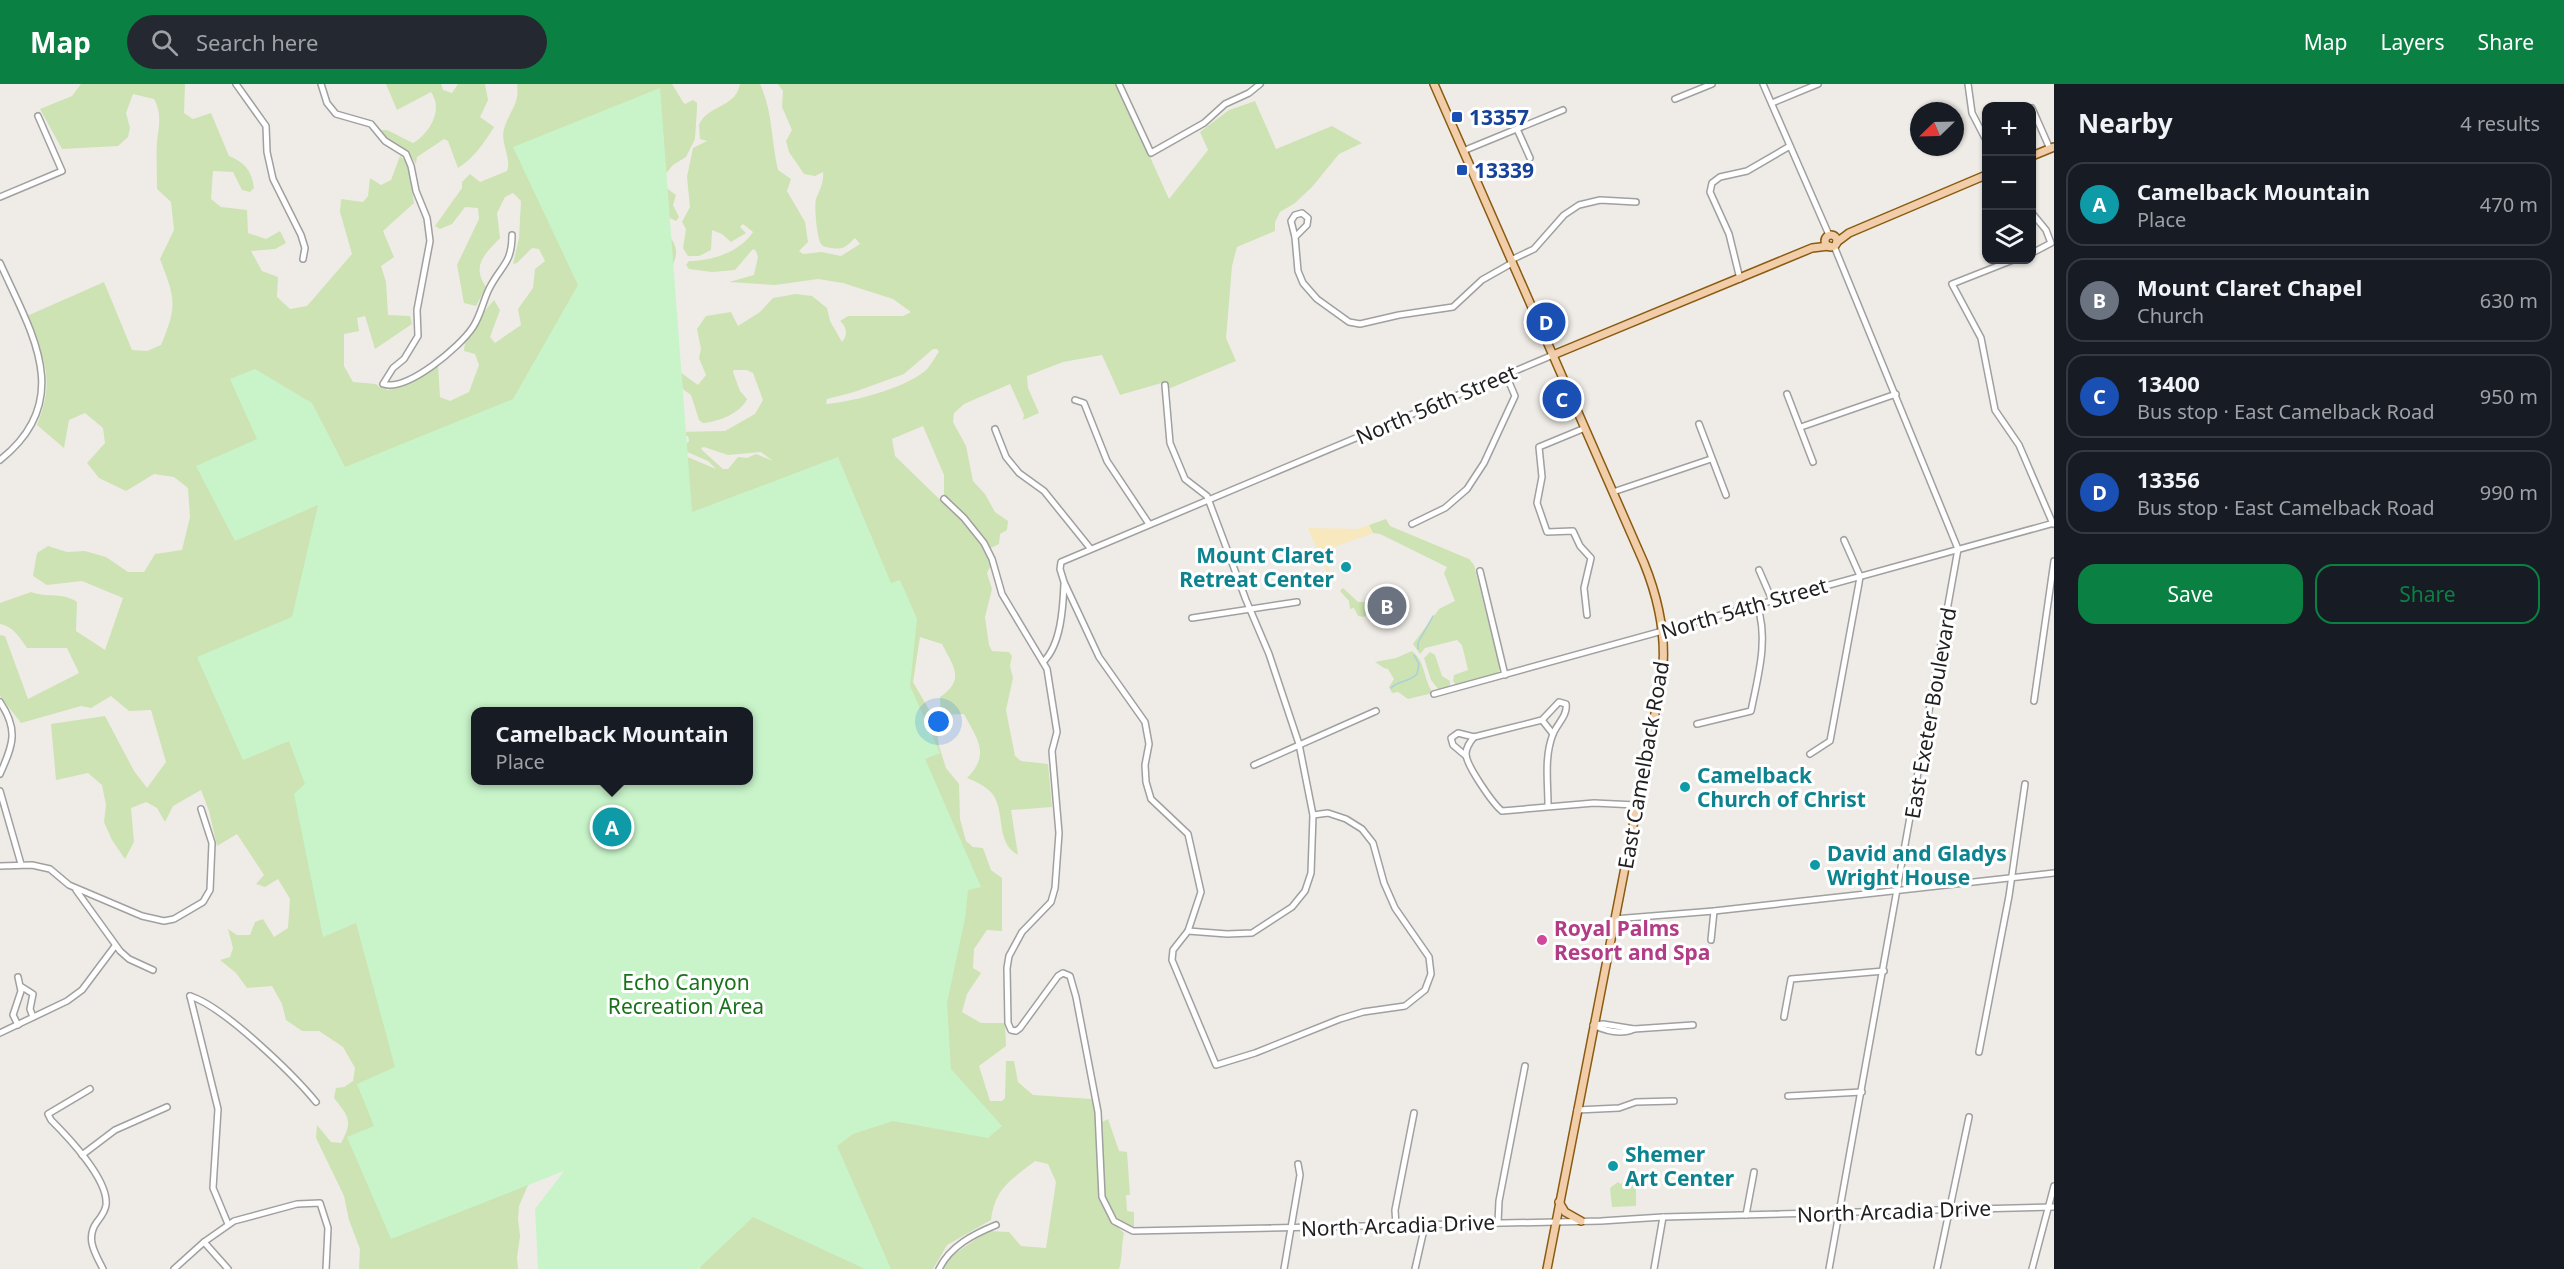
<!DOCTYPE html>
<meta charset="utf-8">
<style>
body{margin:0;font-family:"Noto Sans",sans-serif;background:#242831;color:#f1f3f6}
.controls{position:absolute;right:18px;top:18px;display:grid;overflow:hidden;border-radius:12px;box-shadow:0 2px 4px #0004}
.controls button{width:54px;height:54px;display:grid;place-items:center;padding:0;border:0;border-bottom:2px solid #363941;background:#171b24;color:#f1f3f6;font:30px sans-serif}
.compass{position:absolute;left:1910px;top:18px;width:54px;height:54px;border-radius:50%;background:#171b24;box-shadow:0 2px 4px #0004;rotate:247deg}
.you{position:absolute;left:939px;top:638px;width:21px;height:21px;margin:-15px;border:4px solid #fff;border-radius:50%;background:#1a73e8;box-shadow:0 0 0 9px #1a73e833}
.badge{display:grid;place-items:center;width:39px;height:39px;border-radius:50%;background:#0b8043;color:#fff;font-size:20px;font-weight:700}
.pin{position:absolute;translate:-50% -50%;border:3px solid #fff;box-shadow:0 2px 6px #0006}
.popup{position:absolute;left:471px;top:623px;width:282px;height:78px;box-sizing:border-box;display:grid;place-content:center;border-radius:12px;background:#171b24;filter:drop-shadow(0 2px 4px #0005);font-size:20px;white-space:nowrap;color:#9ea1a6}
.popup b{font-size:22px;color:#f1f3f6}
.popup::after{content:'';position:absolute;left:50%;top:100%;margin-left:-12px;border:12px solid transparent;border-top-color:#171b24}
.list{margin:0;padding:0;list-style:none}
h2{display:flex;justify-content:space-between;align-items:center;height:78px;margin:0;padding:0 24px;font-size:26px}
h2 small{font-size:20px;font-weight:400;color:#9ea1a6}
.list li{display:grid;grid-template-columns:39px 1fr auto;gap:18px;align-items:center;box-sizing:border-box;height:84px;margin:0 12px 12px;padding:0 12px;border:2px solid #363941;border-radius:18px}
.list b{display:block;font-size:22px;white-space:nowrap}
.list p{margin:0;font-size:20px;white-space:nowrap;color:#9ea1a6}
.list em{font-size:20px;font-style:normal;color:#9ea1a6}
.actions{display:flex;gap:12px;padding:18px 24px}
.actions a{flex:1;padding:14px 0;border:2px solid #0b8043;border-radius:18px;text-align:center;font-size:21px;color:#0b8043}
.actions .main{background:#0b8043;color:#fff}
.icon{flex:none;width:33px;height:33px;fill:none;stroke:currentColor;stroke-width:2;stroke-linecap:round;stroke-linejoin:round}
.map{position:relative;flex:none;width:2054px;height:1185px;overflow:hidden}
header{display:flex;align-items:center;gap:36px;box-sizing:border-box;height:84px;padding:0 30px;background:#0b8043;color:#fff}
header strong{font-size:28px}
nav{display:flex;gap:33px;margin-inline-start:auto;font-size:21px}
.search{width:420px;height:54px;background:#242831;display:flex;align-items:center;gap:15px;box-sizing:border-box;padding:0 21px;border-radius:33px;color:#9ea1a6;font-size:22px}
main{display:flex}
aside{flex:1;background:#171b24}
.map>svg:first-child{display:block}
.grass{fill:#cde3b3;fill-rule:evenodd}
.sand{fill:#f7e8bd}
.park{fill:#c9f4ca;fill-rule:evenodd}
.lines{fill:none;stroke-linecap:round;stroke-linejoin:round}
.stream{stroke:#add0d7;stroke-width:1.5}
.minor-casing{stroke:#a0a0a0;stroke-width:8}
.major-casing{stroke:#8a5b11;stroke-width:10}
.minor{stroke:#fff;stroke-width:5}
.major{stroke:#f1cea9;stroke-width:7}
.transit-dot{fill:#1a4fb4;stroke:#fff;stroke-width:2}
.culture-dot{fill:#0f9aa8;stroke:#fff;stroke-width:2}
.hotel-dot{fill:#d1479c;stroke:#fff;stroke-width:2}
.labels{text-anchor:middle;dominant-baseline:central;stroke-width:6;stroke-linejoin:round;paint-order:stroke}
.transit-label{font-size:21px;font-weight:bold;fill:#164399;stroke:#fff;text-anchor:start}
.street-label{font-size:21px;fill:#1f1f1f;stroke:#fff}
.culture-label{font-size:21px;font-weight:bold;fill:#0d838f;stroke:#fff;text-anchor:start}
.hotel-label{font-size:21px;font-weight:bold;fill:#b23c85;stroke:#fff;text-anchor:start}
.park-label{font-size:21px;fill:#19721b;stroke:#fff}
</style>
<header>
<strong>Map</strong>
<div class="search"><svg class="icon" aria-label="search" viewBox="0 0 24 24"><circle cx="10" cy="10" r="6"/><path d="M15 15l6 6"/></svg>Search here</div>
<nav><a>Map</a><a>Layers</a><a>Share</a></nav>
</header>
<main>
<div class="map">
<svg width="2054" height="1185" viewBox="0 0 2054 1185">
<rect width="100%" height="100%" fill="#efece7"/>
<!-- grass -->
<g class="grass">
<path d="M81,0H185L184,29L193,35L211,29L229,72C246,79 252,88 254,104L250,108L242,106L233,88L213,87L211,115L221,123L247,126L248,149L266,155L280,147L286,159L275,165L251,167L262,187L278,193L277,213L290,225L307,222L352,170L340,128L341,115L363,118L368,112L370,94L381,101L391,96L400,72L408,79L414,119L383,147L394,173L381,182L386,198L388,231L410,232L412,240L375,265L365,232L357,234L359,247L344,250V282L353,298L376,300L379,303L388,306L419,293L438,281L440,313L450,317L469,308L479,281L475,270L464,267C465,249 483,229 494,216L500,226L490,253L495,259L521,241L518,225L533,204L535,185L545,177L539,165L532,164L517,179L513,180L519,154L521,117L513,109L505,113L497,129L500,154C485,170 471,181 486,203L476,222L464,219L457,181L479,135L478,124L465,123L452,140L440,145L435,142L462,104V98L470,90L480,98L507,87C512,75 500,59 504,45C509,27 520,21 517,0H672L683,18L685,20L693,16L697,19V24L695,55L686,73L673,81L663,93L665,103L676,111L673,121L679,133L676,137L666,132L664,133C662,151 681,157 675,175C673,181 672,184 667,187L656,170L654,171L659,185L658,194L663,204V231H659L653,223L649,227L657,247L666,256L671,283L658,290C659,314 676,311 665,336L672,345L666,350L665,361L654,366L648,364L644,367L647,380L645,394L649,419L653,421L658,418L655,406C663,395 661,387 654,376L671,366L716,385L708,377L685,367L684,362L689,357L688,352H676L674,348L725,347L755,330L763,316L753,289L747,286H734L733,288L740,307L747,315C741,329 718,338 703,339L699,336L691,311L684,306L676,293L680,288L698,301L706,291L699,274L701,265L697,245L706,232L731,228L738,242L760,228L773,214L796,210L812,212L827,224L830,237L842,258C848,251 847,243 840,237L848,232H903L911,228L893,215L843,199L818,195L775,201L729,198L754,191L758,173L756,167L753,165L735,186L712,188L689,185L686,181L689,177C712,177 740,168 753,148L743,140L740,143L746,149L731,158L722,150L712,146L711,166L699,172H688L683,164L686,145L682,138L690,123L687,93L693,64L707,57L700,55L699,41C707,21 736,24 740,0H760C773,28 771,57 778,86L791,95L787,107L805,138L808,158L799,167L803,170L822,168L841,172L860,160L855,154C846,163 843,166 831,164C828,163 823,163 822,161C817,158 814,122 816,115C820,105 824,99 823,88L815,92L804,90L789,68L786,57L792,46L782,23L783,7L778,0H1117L1169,115L1208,66L1200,48L1229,26L1255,17L1276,65L1332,42L1362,59L1339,70L1312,103L1295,119L1280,128L1275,138V147L1237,163L1232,182L1226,254L1236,277L1168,305L1165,298L1120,311L1102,271L1063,278L1027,292L1028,304L1039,329L1023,336L1024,331L1010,300L964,320L954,329L953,338L966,362L973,397L985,410L995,428L1008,437L1007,446L1000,450L999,460L989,465L969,438L944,411V391L923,342L892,355L895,372L965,440L979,457L991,481L987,489L992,505L985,533L989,561L992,567L1009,568L1012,572L1010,582L1013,594L1006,626L1015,672L1021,677L1048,680L1052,723L1011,726L1018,771C996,759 1005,731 994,712C988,703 977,698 967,694C991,670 977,655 964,630L941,631L940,613C966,595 953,582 942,560L920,553L913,598L935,636L939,662L946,684L959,700L960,735L966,757L973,763L983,764L991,786L1002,794V847L987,846L974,865L973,884L981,889L967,910L962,928L981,939H1005L1006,962L979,982L990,1017H1002L1005,1014L1006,977H1014L1018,998L1033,1011L1092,1015L1096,1039L1101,1118L1112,1138L1124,1149C1121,1162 1123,1172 1119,1185H943L947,1175L988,1147L1009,1148L1021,1162L1046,1164L1056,1098L1048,1080L1035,1077C1011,1096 995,1104 991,1136L947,1161L933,1185H700L704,1156L712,1152V1149L696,1120H691L681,1130L668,1126L675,1105L671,1101L632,1087L615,1095L607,1112H601L596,1107L595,1091H581L578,1088V1078L573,1069L575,1058L567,1047L581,1031L598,991L599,983L588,957C594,949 599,941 603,932C609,913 611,880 632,872L647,882V864L653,851L646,832L649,818L648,801L636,788V777L627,764L625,753H628L637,767H641L649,754L647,745L655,743L647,726L641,722L649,697L748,696V628H476V696H596L603,701H616C611,713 595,715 590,727L594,741L589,751L571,754L578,760L577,768C569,772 563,767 554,770L536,796L522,807V825L527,826L533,818L553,811L563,829L566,830L571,823L574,807L584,796L597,774C607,774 609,781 613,789C594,795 576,828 582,848L598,857L607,854L610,839L604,822L623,812L615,798H619C631,814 629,825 619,842L622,848L620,858L598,904L593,932L587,944L567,969L562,984L551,1033L557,1062L550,1059L540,1063L527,1084L529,1099L519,1122L518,1135L520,1152L517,1174L518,1185H359L360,1165L349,1136L344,1112L316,1054L317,1041L331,1058L341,1059C353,1037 349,1033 334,1014L336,1004L344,1003L353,997L355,984L343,963L319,947H302L286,936L282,920L272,902L247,904L236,889L220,876L230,873L233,864L228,845L237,851H250L255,838L263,835L274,853L288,844L290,815L278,795L265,803L256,800L264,791L237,750L217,762L209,727L201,706L173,722L165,738L157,724L146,718L131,724L134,758L125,775L112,756L104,738L106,721L102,701L88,689L56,696L51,640L105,632L134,687L147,704L166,678L151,626L129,627L111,612L91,624L81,622L21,639L0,612V551L5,552L28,615L79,589L67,564H27C20,554 13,542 0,540V519L31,508C47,514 63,508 77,518L76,547L105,566L123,514L82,497L47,501L33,492L37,469L48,462L67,468L85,467L106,473L128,488H144L155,470L182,466L190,433L188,404L174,393L154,390L126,407L99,394L87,379L105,359L103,344L85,329L69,336L64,364L37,341C56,293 44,277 27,232L104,198L132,266L147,267L161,261C178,220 175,215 160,175L174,146L171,118L157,105C157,89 156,72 157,57C159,41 162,30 154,15L133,10L126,29L130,44L128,53L118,62L62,65L40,25L72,12ZM933,265H937L939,268C934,274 931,282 925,287C903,305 852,318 826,320L827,315L854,308L904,290ZM704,363L728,371L761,368L773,377L756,370L747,374L738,373L728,385H723L702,366L701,364ZM548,864L565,871L584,865L587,867L594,889H583L568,881L551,882C546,877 541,874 543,866Z"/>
<path d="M386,0H441L443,6L452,9L458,0H485L488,16L480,33L494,43C484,59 474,74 458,84L448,57L444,55L417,73L416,80L409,69L387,56L379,46H387L413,59C429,50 444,26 431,8L397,26Z"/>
<polygon points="1386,435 1390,442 1469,475 1474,481 1500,584 1498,589 1457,602 1453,597 1454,591 1468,586 1462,561 1457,556 1425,564 1420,570 1413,560 1439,525 1455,517 1444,489 1447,483 1380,450 1373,449 1369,441"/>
<polygon points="1343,504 1358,518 1373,518 1376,527 1364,533 1358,532 1354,524 1350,525 1349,517 1340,507"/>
<path d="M1412,567C1426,578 1423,595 1433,609L1408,615L1398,608L1392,609L1389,603L1394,595L1388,585L1384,584L1375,578L1396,574Z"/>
<polygon points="1430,568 1435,571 1442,592 1450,597 1450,604 1439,606 1431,596 1424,574"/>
<polygon points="1108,1035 1119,1067 1127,1068 1130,1111 1126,1111 1127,1127 1134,1128 1134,1145 1119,1137 1104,1113 1102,1038"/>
<polygon points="1636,1088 1636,1122 1612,1123 1610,1104 1618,1098 1621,1100"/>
</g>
<!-- sand -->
<polygon class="sand" points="1369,441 1373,449 1326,466 1326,476 1333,495 1331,498 1308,444 1357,445"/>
<!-- park -->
<path class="park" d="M660,4L692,428L838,373L891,499L900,496L917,535L910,602L940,669L925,675L981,803L968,806L965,834L947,919L951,985L1002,1042L988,1054L893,1037L853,1050L837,1062L891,1185H865L753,1133L698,1185H538L535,1125L564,1087L391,1155L347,1053L374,1042L357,1000L395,983L356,839L323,853L294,710L305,700L289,657L243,676L197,573L292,533L318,421L235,457L196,382L257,355L230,295L255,285L312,319L345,383L513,315L578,201L513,63ZM476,628H748V696H476Z"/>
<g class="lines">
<!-- stream -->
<g class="stream">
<polyline points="1418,565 1418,559 1433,532"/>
<path d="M1391,604C1397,597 1410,598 1417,590L1419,580L1414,571"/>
</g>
<defs>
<g id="minor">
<polyline points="236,0 266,42 267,68 273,95 301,151 305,164 303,175"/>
<path d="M321,0L327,19L336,30L371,40L385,57L406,70L411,82L416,107L427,134L430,157L417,226L418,252L404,275L393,284L383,300C407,308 460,263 473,243C481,231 483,217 489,205C501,181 512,180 512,151"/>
<polyline points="1119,0 1151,69 1204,39 1225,20 1249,9 1260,0"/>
<polyline points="1763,0 1829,151"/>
<polyline points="1968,0 1972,29 1986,56"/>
<polyline points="1675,15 1712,0"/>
<polyline points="1772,19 1818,0"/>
<polyline points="2032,24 2050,65"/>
<polyline points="1517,45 1530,74"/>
<polyline points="1463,67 1563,26"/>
<polyline points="0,113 62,87 38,32"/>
<polygon points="1302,129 1308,134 1307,141 1295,153 1291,137 1295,131"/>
<polyline points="2032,129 2046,146 2051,159 2032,169"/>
<polyline points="1295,153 1298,187 1303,199 1317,215 1349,238 1360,240 1399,231 1453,223 1482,196 1512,179"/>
<polyline points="1511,176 1534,165 1564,131 1579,121 1600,116 1636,118"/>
<polyline points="2013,176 1952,200 1981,254 1995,326 2019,361 2053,440"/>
<path d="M0,179C31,248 76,316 0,376"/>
<polyline points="1740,195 1729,150 1710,108 1712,99 1720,93 1747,87 1790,62"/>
<polyline points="1165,301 1170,359 1185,395 1207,412 1246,516 1269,570 1299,660 1313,731 1311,789 1305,807 1292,823 1252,849 1227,850 1188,847"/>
<polyline points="1787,310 1813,378"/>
<polyline points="1075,316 1084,319 1107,377 1149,440"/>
<polyline points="1699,340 1726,411"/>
<polyline points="1801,343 1896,310"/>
<polyline points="1585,344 1539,363 1542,393 1537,419 1547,448 1573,447 1580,462 1591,474 1584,504 1587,531"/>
<polyline points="995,345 1006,373 1019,389 1044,407 1090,464"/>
<polyline points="1613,408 1711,375"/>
<polyline points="944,415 964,434 984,459 992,475 1002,510 1047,585 1057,648 1052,667 1059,749 1055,804 1051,818 1022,848 1009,872 1007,884 1008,939 1011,946 1016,947 1020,944 1058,892 1063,889 1070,892 1076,913 1098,1028 1102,1113 1114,1137 1133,1147 1601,1137 1663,1133 2054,1123"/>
<polyline points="1412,440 1445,424 1467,405 1484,379 1515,312 1506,291"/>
<polyline points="1759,486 1772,516"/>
<polyline points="1480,487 1505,591"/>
<polyline points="1192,534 1297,518"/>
<path d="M1043,578C1061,561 1063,524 1064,500"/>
<polyline points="1434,610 2054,439"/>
<polyline points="2034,617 2054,477"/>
<path d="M0,618C19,646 13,661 0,690"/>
<polyline points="1542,636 1553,650"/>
<path d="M1697,640L1751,627C1758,592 1769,555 1757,521"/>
<path d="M1474,653C1470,658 1466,663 1466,670C1466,681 1493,720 1502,727L1594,719L1636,721"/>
<path d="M1474,653L1542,636L1559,618L1566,620C1568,631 1557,640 1553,650C1544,673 1548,698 1548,721"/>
<polyline points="1810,670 1830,657 1859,499 1860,492 1844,456"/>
<polyline points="1466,672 1453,661 1451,654 1458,649 1474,653"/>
<polyline points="1254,681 1376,627"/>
<polyline points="0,707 21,780"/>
<polyline points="1313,731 1328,729 1346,735 1362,745 1373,759 1384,799 1395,824 1429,873 1431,890 1425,906 1405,922 1363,928 1340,935 1255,969 1216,981 1172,876 1173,866 1188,847 1201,808 1188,750 1151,715 1146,698 1145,681 1149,660 1145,638 1099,573 1064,498 1060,485 1061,478 1553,271"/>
<polyline points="0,782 32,781 50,785 69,801 142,832 164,837 174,835 203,818 210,806 212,759 201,725"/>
<polyline points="76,806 120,867 129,875 153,886"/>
<polyline points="1614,835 1714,827 2054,789"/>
<polyline points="1711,856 1714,827"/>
<polyline points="18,893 21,907 13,931 18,941"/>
<polyline points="22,903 33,910 30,925 33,933"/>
<polyline points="190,912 218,1025 213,1104 228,1140"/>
<path d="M190,912C223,922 293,990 316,1018"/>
<polyline points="1784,933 1791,895 1884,887"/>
<path d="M1593,941C1606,947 1621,951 1634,945L1693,941"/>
<polyline points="1594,941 1603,940 1634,945"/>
<polyline points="0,949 67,917 82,906 115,862"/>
<polyline points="1979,968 2009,812 2025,700"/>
<path d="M90,1005L48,1030L51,1036C68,1053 109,1096 106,1121C105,1128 101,1133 97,1138C85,1154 95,1169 103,1185"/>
<polyline points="1788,1012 1862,1008"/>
<polyline points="1577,1026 1619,1024 1636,1018 1674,1017"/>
<polyline points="82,1071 115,1046 167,1023"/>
<polyline points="1746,1131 1754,1088"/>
<polyline points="1498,1139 1499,1117 1525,982"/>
<polyline points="1396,1141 1395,1126 1414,1029"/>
<polyline points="204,1158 228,1185"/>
<polyline points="174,1185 204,1158 234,1137 297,1120 320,1119 328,1144 326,1185"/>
<path d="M939,1185C950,1162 974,1150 996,1141"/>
<polyline points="1284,1185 1300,1091 1298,1080"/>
<polyline points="1415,1185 1425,1141"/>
<polyline points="1654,1185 1663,1133"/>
<polyline points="1829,1185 1958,465 1834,162"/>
<polyline points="1937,1185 1969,1033"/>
<polyline points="2032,1185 2054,1102"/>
</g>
<g id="major">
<path d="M1434,0L1644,479C1659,516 1667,553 1662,593L1547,1185"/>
<polyline points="2032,72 2054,63"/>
<circle cx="1831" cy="157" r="6"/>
<polyline points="1837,158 1849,149 1986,91"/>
<polyline points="1553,271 1812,164 1829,162"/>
<polyline points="1559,1118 1565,1128 1581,1137"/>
</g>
</defs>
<!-- minor casing -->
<use href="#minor" class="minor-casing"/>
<!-- major casing -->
<use href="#major" class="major-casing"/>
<!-- minor -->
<use href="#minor" class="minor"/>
<!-- major -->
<use href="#major" class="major"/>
</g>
<!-- markers -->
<g class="transit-dot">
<rect x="1451" y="27" width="12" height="12" rx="3"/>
<rect x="1456" y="80" width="12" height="12" rx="3"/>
</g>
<g class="culture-dot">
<circle cx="1346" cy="483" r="6"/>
<circle cx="1685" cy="703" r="6"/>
<circle cx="1815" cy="781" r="6"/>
<circle cx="1613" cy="1082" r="6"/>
</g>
<circle class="hotel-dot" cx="1542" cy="856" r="6"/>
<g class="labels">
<!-- transit labels -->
<g class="transit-label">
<text x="1469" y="33">13357</text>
<text x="1474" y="86">13339</text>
</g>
<!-- street labels -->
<g class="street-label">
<text transform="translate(1436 320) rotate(-23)">North 56th Street</text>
<text transform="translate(1744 524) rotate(-16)">North 54th Street</text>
<text transform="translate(1930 629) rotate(-80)">East Exeter Boulevard</text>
<text transform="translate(1643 681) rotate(-80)">East Camelback Road</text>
<text transform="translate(1894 1127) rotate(-2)">North Arcadia Drive</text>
<text transform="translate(1398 1141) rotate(-2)">North Arcadia Drive</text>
</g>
<!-- culture labels -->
<g class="culture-label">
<text x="1334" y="471" text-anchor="end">Mount Claret<tspan x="1334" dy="24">Retreat Center</tspan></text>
<text x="1697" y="691">Camelback<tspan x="1697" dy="24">Church of Christ</tspan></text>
<text x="1827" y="769">David and Gladys<tspan x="1827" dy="24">Wright House</tspan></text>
<text x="1625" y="1070">Shemer<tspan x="1625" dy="24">Art Center</tspan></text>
</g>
<!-- hotel labels -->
<g class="hotel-label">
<text x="1554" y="844">Royal Palms<tspan x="1554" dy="24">Resort and Spa</tspan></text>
</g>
<!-- park labels -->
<g class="park-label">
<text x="686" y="898">Echo Canyon<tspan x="686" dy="24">Recreation Area</tspan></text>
</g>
</g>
</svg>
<div class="controls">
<button>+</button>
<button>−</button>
<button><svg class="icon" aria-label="layers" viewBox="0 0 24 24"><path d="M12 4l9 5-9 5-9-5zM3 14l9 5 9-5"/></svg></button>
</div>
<svg class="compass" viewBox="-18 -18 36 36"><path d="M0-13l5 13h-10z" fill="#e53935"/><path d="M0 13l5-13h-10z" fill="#9ea1a6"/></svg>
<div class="you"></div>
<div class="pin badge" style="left:612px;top:743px;background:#0f9aa8">A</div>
<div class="popup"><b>Camelback Mountain</b>Place</div>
<div class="pin badge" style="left:1387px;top:522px;background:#6b7280">B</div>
<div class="pin badge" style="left:1562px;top:315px;background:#1a4fb4">C</div>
<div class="pin badge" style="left:1546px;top:238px;background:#1a4fb4">D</div>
</div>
<aside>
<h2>Nearby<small>4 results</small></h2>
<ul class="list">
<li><span class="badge" style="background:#0f9aa8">A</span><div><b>Camelback Mountain</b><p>Place</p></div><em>470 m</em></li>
<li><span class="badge" style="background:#6b7280">B</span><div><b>Mount Claret Chapel</b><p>Church</p></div><em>630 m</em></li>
<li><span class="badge" style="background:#1a4fb4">C</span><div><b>13400</b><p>Bus stop · East Camelback Road</p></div><em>950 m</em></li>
<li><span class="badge" style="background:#1a4fb4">D</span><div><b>13356</b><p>Bus stop · East Camelback Road</p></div><em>990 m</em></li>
</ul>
<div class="actions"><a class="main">Save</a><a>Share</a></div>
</aside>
</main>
